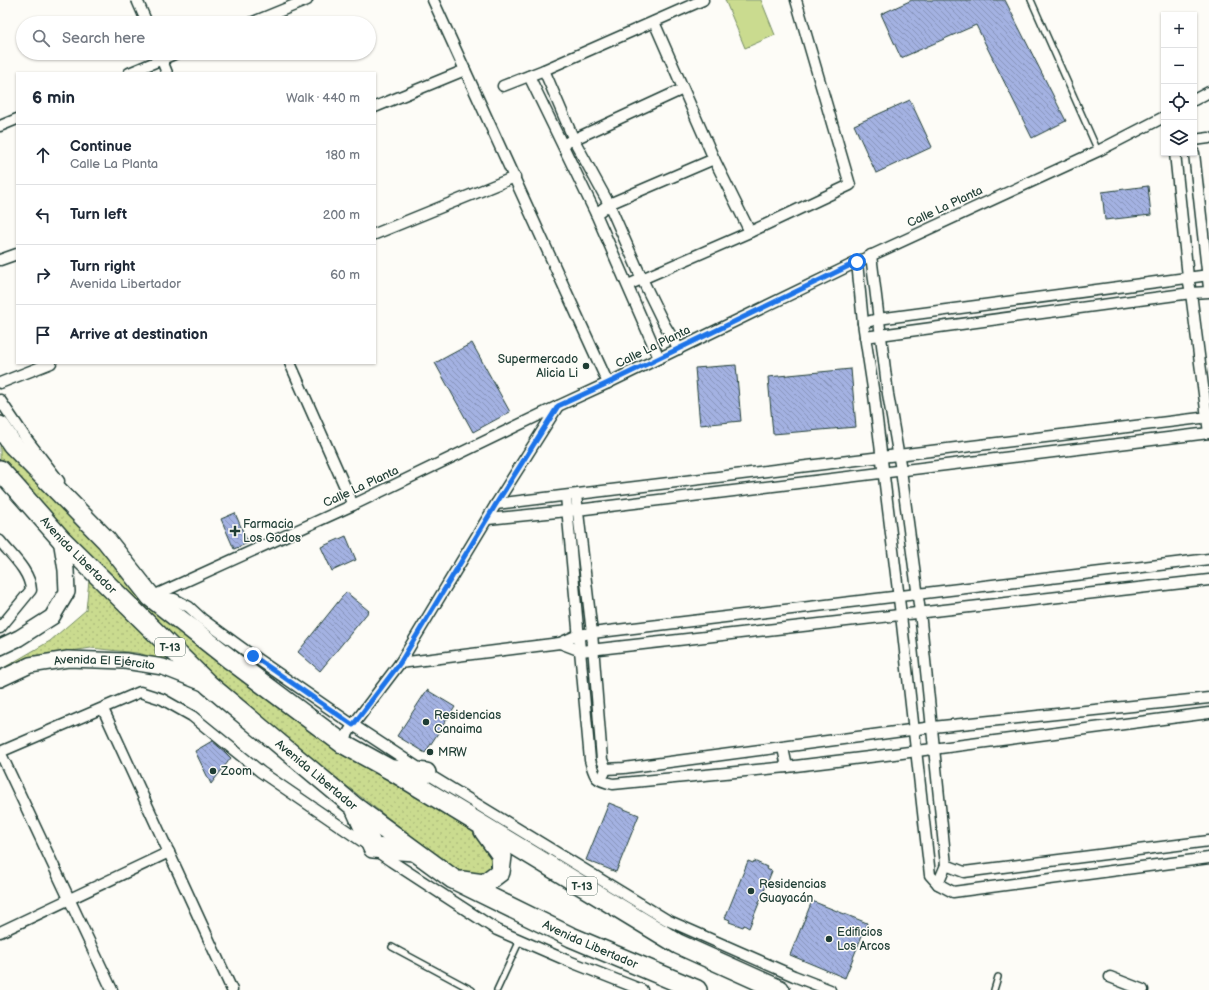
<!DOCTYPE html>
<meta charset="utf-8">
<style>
body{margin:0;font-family:"Balsamiq Sans",sans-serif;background:#f6f6f7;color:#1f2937}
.controls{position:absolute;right:12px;top:12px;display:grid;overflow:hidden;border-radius:0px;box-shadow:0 1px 3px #0004}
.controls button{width:36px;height:36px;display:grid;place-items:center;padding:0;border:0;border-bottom:1px solid #e0e1e3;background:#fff;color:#1f2937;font:20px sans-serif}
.stop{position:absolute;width:12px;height:12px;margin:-9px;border:3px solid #1a73e8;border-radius:50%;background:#fff}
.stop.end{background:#1a73e8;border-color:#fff;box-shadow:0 1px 4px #0008}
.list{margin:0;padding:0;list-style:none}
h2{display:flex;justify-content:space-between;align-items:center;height:52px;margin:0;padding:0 16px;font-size:17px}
h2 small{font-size:13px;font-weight:400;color:#747a83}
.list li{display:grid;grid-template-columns:26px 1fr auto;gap:12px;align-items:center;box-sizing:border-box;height:60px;padding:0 16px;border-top:1px solid #e0e1e3}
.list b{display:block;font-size:15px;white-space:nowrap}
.list p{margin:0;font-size:13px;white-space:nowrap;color:#747a83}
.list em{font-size:13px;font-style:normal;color:#747a83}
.icon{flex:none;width:22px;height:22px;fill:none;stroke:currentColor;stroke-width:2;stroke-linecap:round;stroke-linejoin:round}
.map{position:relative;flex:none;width:1209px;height:990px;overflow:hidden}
.search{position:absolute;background:#fff;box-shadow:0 1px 3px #0004;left:16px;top:16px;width:360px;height:44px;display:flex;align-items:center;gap:10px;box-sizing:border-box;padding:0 14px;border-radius:22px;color:#747a83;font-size:15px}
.panel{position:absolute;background:#fff;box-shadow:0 1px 3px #0004;left:16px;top:72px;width:360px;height:292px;border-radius:0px}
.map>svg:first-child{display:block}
.garden{fill:url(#garden-dots);stroke:#748c62}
.pitch{fill:#cadb8f;stroke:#748c62}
.building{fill:url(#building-back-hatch);stroke:#1f3d34}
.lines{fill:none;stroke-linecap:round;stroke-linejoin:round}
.lane-casing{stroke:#1f3d34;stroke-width:8}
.street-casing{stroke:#1f3d34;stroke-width:13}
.secondary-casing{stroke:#1f3d34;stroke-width:18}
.highway-casing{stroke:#1f3d34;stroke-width:22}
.lane{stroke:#fdfcf7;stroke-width:5}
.street{stroke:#fdfcf7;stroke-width:10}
.secondary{stroke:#fdfcf7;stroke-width:15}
.highway{stroke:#fdfcf7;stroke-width:19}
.route{stroke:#1a73e8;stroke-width:5}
.poi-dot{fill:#1f3d34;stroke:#fdfcf7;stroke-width:1.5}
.labels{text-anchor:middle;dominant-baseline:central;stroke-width:3;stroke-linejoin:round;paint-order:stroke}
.shield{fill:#fdfcf7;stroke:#62766e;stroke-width:1}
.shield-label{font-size:11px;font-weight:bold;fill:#1f3d34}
.street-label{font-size:12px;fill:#1f3d34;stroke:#fdfcf7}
.poi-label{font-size:12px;fill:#1f3d34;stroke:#fdfcf7;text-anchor:start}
</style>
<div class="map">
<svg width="1209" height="990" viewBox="0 0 1209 990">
<defs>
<pattern id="garden-dots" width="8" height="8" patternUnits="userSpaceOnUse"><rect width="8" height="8" fill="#cadb8f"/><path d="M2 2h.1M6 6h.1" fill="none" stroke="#adbd7c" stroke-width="1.8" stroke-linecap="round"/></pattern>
<pattern id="building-back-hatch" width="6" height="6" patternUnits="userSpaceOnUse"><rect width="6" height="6" fill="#a4b2e2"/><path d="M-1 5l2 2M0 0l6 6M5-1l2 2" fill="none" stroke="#8592b8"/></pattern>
</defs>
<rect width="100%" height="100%" fill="#fdfcf7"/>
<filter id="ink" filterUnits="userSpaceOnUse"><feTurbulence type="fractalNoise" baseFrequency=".025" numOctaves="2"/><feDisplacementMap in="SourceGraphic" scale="8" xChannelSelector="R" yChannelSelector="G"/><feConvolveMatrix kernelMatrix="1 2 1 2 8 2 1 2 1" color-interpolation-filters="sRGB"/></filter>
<g filter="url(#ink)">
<!-- garden -->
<g class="garden">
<polygon points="0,433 7,444 264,695 497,848 508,872 469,880 266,724 186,651 71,540 0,461"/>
<polygon points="89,580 176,663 137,653 91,648 51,654 0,670 50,641 86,610"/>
</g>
<!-- pitch -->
<polygon class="pitch" points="725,0 761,0 775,35 745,48"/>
<!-- building -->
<g class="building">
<polygon points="912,0 1005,0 1066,121 1032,138 976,25 901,58 881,14"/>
<polygon points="910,100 932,147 876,173 854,125"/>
<polygon points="1148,186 1151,215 1105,220 1102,192"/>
<polygon points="472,343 510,412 473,432 435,363"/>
<polygon points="736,365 741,421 700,425 695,368"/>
<polygon points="851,369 856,427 773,434 768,377"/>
<polygon points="235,513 248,543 234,549 221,519"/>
<polygon points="346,536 356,560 332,571 321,547"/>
<polygon points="346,592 369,611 320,671 298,652"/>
<polygon points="427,690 455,707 425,753 397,736"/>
<polygon points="212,741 225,752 231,758 211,784 195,751"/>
<polygon points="609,803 639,815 616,872 586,860"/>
<polygon points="748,861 753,863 754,861 767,867 766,869 772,871 749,928 744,925 743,927 729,922 730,920 725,918"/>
<polygon points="812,901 867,923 845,978 790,955"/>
</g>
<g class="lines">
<defs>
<g id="lane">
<polyline points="1031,0 1098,151"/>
<polyline points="392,947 472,990"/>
<polyline points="497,990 520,940"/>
<polyline points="994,990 998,977"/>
</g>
<g id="street">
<polyline points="137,0 147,23"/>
<polyline points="433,0 608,383"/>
<polyline points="654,22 714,159 750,232"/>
<polyline points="251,23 307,0"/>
<polyline points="159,53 167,73"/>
<polyline points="544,70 574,140 609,204 642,279 664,324 679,349"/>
<polyline points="129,73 177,53"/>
<polyline points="529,76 596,214 659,358"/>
<polyline points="503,86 544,70 703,0"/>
<polyline points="1194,100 1209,92"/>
<polyline points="375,107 465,70"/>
<polyline points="0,126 17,119"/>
<polyline points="1194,140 1209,138"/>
<polyline points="568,142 683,89"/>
<polyline points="1175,153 1188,277 1191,293 1209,433"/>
<polyline points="1194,153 1209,288"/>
<polyline points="596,214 609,204 714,159"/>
<polyline points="375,234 515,177"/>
<polyline points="871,255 888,394 901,470 920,612 946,865 938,884"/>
<polyline points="0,260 17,254"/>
<polyline points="857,262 863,323 874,395 901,615 930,875 938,884 953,892 1209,858"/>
<polyline points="628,285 750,232 850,185 796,0"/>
<polyline points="863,323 878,319 1209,275"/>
<polyline points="865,337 1191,293 1209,292"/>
<polyline points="290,363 353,505"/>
<polyline points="0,383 51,363"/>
<polyline points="0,400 25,437 59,481"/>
<polyline points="576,495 592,633 602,760 606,769 604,774"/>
<path d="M566,496L590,760C595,777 594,780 613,784L787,767L894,754L1209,713"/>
<polyline points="496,504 1209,417"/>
<polyline points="488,519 577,510 1209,433"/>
<path d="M0,541C11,555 30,571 31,590L0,628"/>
<polyline points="151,597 353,505 558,406 608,383 857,262 1098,151 1164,117"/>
<polyline points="155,597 174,599 189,607 202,619 253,656 353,725 426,773 667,920 794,976 830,990"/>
<polyline points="560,643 581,651 1209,580"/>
<polyline points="400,663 560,643 578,635 592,633 1209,559"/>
<polyline points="103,709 232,990"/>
<polyline points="342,743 353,725 400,663 496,504 558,406"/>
<polyline points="783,748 787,767"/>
<polyline points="0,752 140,692 162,699 192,716 261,772 391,861 497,930 566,960 642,990"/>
<polyline points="0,752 112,990"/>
<polyline points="606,769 624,768 933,727 1209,698"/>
<polyline points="946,865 964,872 1209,841"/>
<polyline points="0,932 169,852"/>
<polyline points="1110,977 1143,990"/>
</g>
<g id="secondary">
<polyline points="0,647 19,638 52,617 67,592 66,570 61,539"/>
<path id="s1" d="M0,679L30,665L68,659L125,661L163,667L206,684"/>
</g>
<g id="highway">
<polyline points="0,426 12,444 106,540 151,597 231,660 342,743 391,770 678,944 780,990"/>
<path id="s2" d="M0,470L61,539L209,685L356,808L453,879L571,937L697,990"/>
<polyline points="394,770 426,773"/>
<polyline points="356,810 373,848 414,851"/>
<polyline points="462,881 484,884 500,872 502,856 484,831"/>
</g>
</defs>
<!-- lane casing -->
<use href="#lane" class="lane-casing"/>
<!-- street casing -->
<use href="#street" class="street-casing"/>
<!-- secondary casing -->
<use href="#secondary" class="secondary-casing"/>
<!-- highway casing -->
<use href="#highway" class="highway-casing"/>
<!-- lane -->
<use href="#lane" class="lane"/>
<!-- street -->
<use href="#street" class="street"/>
<!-- secondary -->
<use href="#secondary" class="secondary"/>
<!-- highway -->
<use href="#highway" class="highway"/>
</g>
</g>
<g class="lines" filter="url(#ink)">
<!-- route -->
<polyline class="route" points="253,656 353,725 400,663 496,504 558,406 608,383 857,262"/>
</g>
<!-- markers -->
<g class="poi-dot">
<circle cx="586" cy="366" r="4"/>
<path d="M233 525h4v4h4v4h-4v4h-4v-4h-4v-4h4z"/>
<circle cx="426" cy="722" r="4"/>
<circle cx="430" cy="752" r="4"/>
<circle cx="213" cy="771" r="4"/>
<circle cx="751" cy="891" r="4"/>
<circle cx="829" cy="939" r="4"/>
</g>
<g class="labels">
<!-- shield labels -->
<g class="shield">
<rect x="155" y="638" width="30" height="18" rx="3"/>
<rect x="567" y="877" width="30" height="18" rx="3"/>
</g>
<g class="shield-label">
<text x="170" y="647">T-13</text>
<text x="582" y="886">T-13</text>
</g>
<!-- street labels -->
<g class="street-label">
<text transform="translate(945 207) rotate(-25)">Calle La Planta</text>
<text transform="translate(653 347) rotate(-26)">Calle La Planta</text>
<text transform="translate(361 487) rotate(-25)">Calle La Planta</text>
<text stroke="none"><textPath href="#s2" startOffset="116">Avenida Libertador</textPath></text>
<text stroke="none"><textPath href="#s1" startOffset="108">Avenida El Ejército</textPath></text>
<text stroke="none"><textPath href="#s2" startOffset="440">Avenida Libertador</textPath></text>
<text stroke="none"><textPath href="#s2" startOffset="764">Avenida Libertador</textPath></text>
</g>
<!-- poi labels -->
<g class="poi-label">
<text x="578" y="359" text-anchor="end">Supermercado<tspan x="578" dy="14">Alicia Li</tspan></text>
<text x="243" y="524">Farmacia<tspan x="243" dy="14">Los Godos</tspan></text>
<text x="434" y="715">Residencias<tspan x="434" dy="14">Canaima</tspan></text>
<text x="438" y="752">MRW</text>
<text x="221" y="771">Zoom</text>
<text x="759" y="884">Residencias<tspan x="759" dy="14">Guayacán</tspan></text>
<text x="837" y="932">Edificios<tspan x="837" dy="14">Los Arcos</tspan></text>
</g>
</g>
</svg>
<div class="controls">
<button>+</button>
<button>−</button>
<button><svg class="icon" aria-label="locate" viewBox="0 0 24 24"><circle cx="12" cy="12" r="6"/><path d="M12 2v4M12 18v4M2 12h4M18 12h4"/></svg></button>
<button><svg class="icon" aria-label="layers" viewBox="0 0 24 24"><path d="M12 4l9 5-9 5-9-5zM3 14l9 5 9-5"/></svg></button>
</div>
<div class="stop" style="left:857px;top:262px"></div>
<div class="stop end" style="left:253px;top:656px"></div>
<div class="search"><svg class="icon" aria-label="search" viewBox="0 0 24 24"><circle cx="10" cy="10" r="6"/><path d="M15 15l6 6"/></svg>Search here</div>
<section class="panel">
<h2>6 min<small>Walk · 440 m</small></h2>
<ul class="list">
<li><svg class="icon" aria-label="ahead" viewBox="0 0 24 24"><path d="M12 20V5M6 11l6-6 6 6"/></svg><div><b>Continue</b><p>Calle La Planta</p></div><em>180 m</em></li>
<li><svg class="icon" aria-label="left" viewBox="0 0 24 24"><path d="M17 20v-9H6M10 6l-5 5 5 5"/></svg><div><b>Turn left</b></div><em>200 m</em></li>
<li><svg class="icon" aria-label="right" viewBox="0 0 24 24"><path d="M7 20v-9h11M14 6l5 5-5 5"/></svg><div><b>Turn right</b><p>Avenida Libertador</p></div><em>60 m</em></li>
<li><svg class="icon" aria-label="arrive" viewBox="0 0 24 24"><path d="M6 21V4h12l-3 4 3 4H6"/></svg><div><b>Arrive at destination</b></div></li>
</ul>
</section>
</div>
